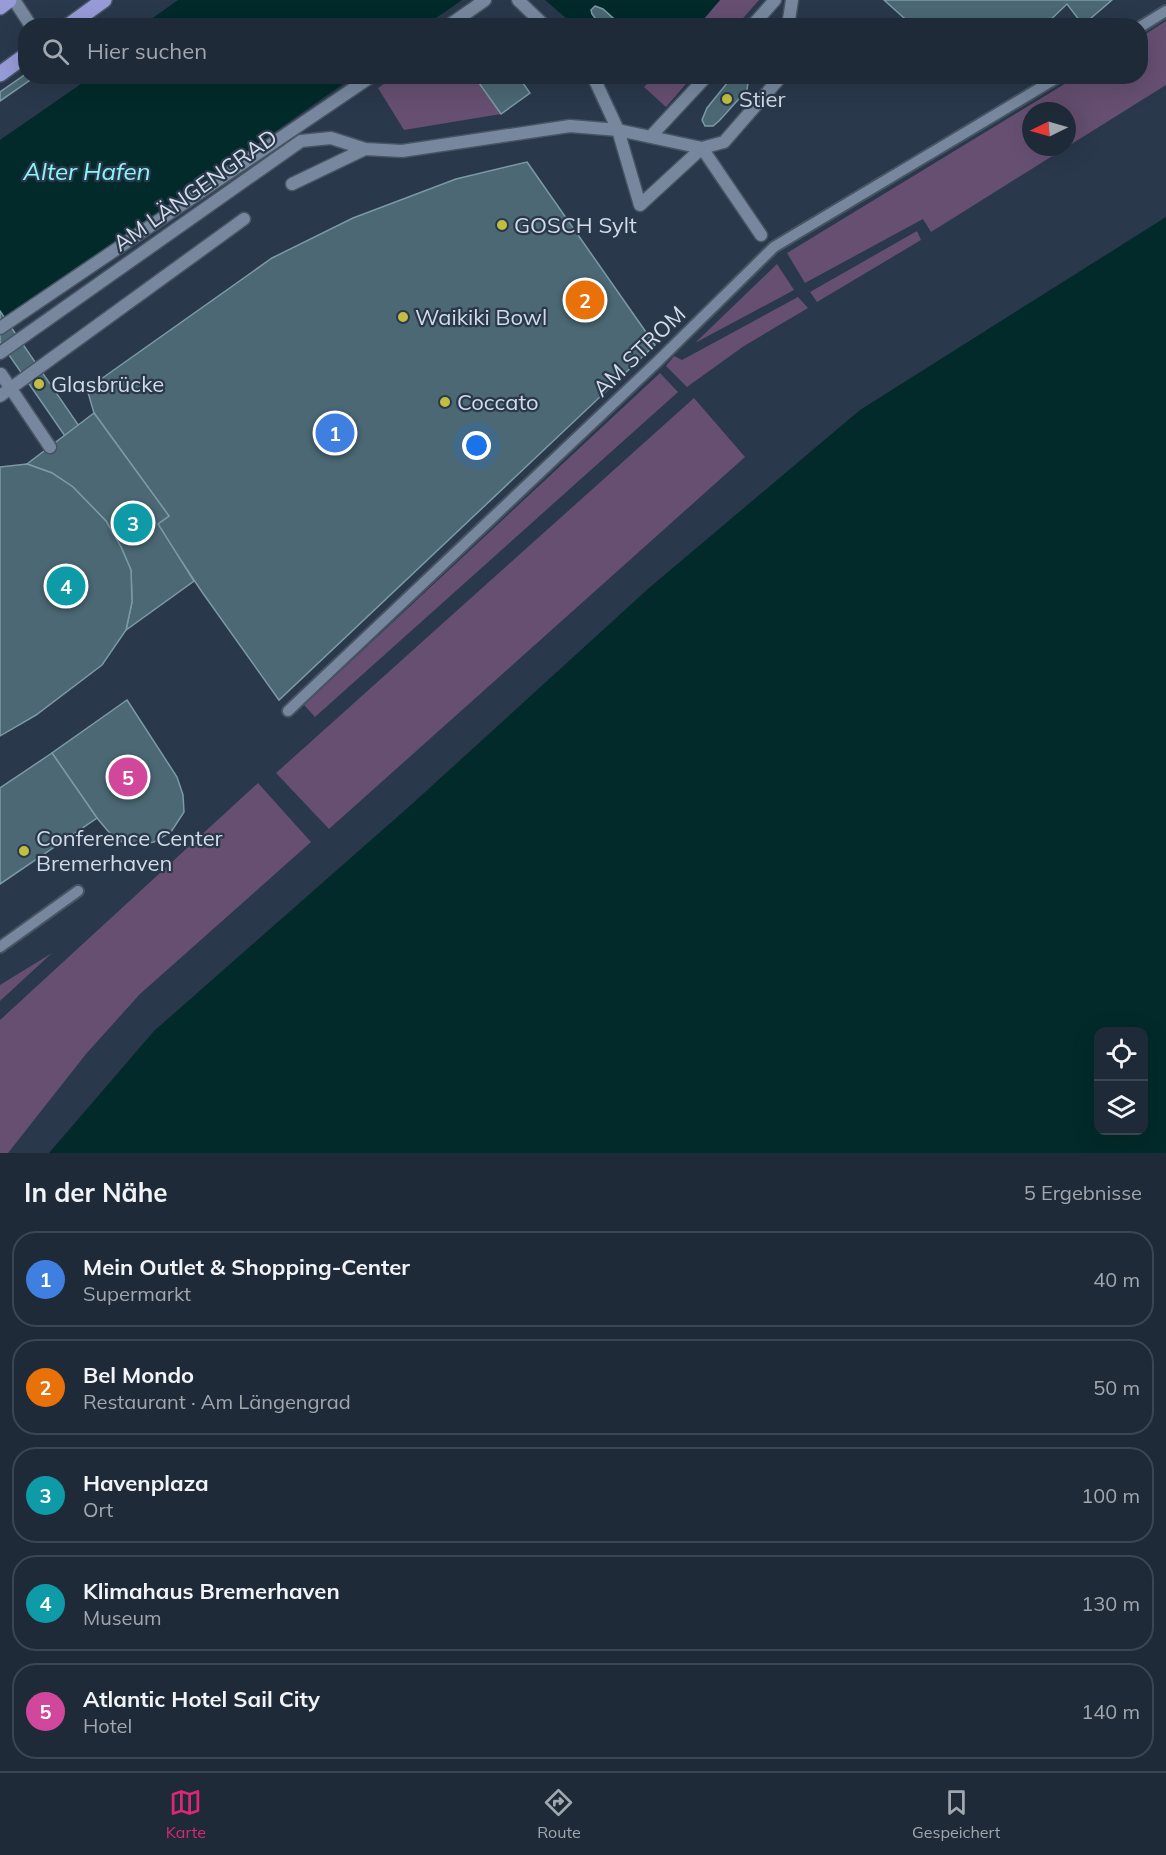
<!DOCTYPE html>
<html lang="de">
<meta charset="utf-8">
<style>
body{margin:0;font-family:Mulish,sans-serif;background:#2c3643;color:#f1f3f6}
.controls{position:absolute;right:18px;bottom:18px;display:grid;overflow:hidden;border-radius:12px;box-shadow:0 6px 24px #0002}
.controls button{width:54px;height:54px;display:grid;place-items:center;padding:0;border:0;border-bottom:2px solid #3c4653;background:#1f2a38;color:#f1f3f6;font:30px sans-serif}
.compass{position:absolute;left:1022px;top:102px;width:54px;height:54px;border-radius:50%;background:#1f2a38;box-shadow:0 6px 24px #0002;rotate:265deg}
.you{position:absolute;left:477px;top:446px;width:21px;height:21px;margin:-15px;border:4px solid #fff;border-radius:50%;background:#1a73e8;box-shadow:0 0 0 9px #1a73e833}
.badge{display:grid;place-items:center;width:39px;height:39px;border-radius:50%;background:#db2777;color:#fff;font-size:20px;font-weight:700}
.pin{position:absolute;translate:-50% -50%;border:3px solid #fff;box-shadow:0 2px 6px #0006}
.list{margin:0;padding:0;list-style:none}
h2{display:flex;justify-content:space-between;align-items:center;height:78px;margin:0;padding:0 24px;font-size:26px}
h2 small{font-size:20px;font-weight:400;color:#a1a7ae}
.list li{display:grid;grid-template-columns:39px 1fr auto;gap:18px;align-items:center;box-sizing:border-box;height:96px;margin:0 12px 12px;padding:0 12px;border:2px solid #3c4653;border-radius:24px}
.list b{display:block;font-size:22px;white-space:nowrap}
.list p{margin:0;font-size:20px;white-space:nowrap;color:#a1a7ae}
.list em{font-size:20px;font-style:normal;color:#a1a7ae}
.icon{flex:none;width:33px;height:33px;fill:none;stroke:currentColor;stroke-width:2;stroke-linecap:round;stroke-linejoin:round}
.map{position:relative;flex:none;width:1166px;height:1153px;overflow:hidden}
.search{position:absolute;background:#1f2a38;box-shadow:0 6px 24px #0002;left:18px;right:18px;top:18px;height:66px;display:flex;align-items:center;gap:15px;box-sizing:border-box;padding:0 21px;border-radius:24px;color:#a1a7ae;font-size:22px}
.sheet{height:618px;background:#1f2a38}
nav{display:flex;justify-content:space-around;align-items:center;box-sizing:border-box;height:84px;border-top:2px solid #3c4653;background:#1f2a38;font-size:16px;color:#a1a7ae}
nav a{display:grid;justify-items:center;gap:3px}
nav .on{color:#db2777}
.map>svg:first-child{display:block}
.green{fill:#664f71;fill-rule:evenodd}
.water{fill:#022a2a;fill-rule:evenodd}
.building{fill:#4b6874;stroke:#7b9aa7;stroke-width:1.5}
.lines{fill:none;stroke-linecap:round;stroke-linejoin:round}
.lane-casing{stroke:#475463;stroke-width:14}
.street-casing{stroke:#475463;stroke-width:15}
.primary-casing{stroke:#475463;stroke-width:18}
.lane{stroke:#77889e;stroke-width:10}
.street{stroke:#77889e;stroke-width:12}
.primary{stroke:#979bd8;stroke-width:15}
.poi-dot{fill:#c1be40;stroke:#29384b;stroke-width:2}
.labels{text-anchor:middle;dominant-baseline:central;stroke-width:4.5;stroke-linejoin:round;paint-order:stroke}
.poi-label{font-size:22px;fill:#d2dbe7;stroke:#29384b;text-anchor:start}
.street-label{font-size:22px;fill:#d2dbe7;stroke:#29384b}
.water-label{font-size:24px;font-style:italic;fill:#8af6f7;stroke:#29384b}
</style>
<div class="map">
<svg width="1166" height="1153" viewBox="0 0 1166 1153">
<rect width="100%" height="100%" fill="#29384b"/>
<!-- green -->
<g class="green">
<polygon points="720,0 759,0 737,25 698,25"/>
<path d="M1166,21V85L931,232L923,219L805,283L787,253L1076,77L1140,76L1141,37ZM1031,111H1067V147H1031Z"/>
<polygon points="394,77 474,77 501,114 404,130 378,88"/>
<polygon points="654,77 692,77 666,107 644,87"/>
<polygon points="917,231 921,240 817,302 810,292"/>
<polygon points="777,264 794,290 695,343"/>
<polygon points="798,297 808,308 744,346 687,387 666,366 674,356 682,360"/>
<polygon points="660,373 678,392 315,717 304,705"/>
<polygon points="694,398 745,457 329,829 276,773"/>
<polygon points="258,783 311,842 140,994 86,1054 8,1153 0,1153 0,1020"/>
<polygon points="52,953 0,1001 0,985"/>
</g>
<!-- water -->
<g class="water">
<polygon points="178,0 462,0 426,25 143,25"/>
<polygon points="545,0 720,0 698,26 574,25"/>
<polygon points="115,76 353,77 0,324 0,140 91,77"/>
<path d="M1166,217V1153H49L154,1031L412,804L649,588L860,410ZM1098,1032H1144V1130H1098Z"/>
</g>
<!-- building -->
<g class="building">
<polygon points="884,0 1112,0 1083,25 1067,4 1044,26 1027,26 1022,20 1018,26 962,26 960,24 959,26 913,26"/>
<polygon points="595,6 603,9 622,26 601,26 592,14 591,10"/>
<polygon points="26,74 26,76 36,76 0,101 0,92"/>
<polygon points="474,76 518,76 530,93 501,114"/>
<polygon points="749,76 747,90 719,121 713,126 705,126 702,120 707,108 732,77"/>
<polygon points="527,162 655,345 279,700 202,592 168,541 158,524 169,516 94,413 87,389 272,258 353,218 456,179"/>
<polygon points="0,311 79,426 65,436 0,342"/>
<polygon points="94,413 169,516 158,524 194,581 126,630 132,602 131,570 121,547 106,521 73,487 52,473 27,464"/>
<polygon points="27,464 52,473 73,487 106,521 121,547 131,570 132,602 126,630 102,665 36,715 0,736 0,467"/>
<polygon points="127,700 177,777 183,795 184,812 171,832 154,842 134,846 117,840 107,830 97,818 52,753"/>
<polygon points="52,753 97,818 0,884 0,788"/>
</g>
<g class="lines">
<defs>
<g id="lane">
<polyline points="1140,27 1166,11"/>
<polyline points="288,711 657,362 774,247 1060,76"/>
<polyline points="0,947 78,891"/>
</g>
<g id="street">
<polyline points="14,0 31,26"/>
<polyline points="518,0 545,26"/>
<polyline points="448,26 485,0"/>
<polyline points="752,26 775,0"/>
<polyline points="788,26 792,0"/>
<polyline points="593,76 618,130 640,205 702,148 724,142 778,80 779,76"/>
<polyline points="651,136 707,76"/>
<polyline points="292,184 365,149"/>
<polyline points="0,328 372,76"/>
<polyline points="0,353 301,141 331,138 365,149 402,151 570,126 618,130 702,148 761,235"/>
<polyline points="1,374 50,447"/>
<polyline points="0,396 244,219"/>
</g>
<g id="primary">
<polyline points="0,7 9,0"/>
<polyline points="68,26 104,0"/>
<polyline points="0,74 26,55"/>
</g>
</defs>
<!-- lane casing -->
<use href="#lane" class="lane-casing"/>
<!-- street casing -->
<use href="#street" class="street-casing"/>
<!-- primary casing -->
<use href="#primary" class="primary-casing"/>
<!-- lane -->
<use href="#lane" class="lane"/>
<!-- street -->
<use href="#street" class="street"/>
<!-- primary -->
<use href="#primary" class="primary"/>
</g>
<!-- markers -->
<g class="poi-dot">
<circle cx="727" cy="99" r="6"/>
<circle cx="502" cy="225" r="6"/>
<circle cx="403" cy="317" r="6"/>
<circle cx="39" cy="384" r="6"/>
<circle cx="445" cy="402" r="6"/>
<circle cx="24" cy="851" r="6"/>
</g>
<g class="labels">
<!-- poi labels -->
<g class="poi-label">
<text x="739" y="99">Stier</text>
<text x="514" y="225">GOSCH Sylt</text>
<text x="415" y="317">Waikiki Bowl</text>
<text x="51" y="384">Glasbrücke</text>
<text x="457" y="402">Coccato</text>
<text x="36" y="838">Conference Center<tspan x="36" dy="25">Bremerhaven</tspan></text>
</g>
<!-- street labels -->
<g class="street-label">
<text transform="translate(195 190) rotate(-35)">AM LÄNGENGRAD</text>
<text transform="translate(639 351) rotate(-44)">AM STROM</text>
</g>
<!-- water labels -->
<g class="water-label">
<text x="87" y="171">Alter Hafen</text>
</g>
</g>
</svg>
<div class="controls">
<button><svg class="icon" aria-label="locate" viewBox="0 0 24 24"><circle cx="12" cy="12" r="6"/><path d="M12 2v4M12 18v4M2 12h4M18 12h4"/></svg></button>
<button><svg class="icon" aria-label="layers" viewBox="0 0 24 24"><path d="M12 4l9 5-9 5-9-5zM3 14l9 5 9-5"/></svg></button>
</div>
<svg class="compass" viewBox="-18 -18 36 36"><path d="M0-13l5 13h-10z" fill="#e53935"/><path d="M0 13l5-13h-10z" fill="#a1a7ae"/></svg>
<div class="you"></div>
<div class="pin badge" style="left:335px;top:433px;background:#3f7fe0">1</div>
<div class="pin badge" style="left:585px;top:300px;background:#e8710a">2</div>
<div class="pin badge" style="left:133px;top:523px;background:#0f9aa8">3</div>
<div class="pin badge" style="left:66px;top:586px;background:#0f9aa8">4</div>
<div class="pin badge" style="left:128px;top:777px;background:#d1479c">5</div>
<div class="search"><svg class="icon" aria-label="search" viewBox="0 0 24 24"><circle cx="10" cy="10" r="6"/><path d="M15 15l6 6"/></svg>Hier suchen</div>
</div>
<section class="sheet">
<h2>In der Nähe<small>5 Ergebnisse</small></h2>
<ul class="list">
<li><span class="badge" style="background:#3f7fe0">1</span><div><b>Mein Outlet &amp; Shopping-Center</b><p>Supermarkt</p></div><em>40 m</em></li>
<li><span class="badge" style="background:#e8710a">2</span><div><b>Bel Mondo</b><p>Restaurant · Am Längengrad</p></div><em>50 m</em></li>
<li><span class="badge" style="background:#0f9aa8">3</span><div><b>Havenplaza</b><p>Ort</p></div><em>100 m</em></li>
<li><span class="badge" style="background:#0f9aa8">4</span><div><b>Klimahaus Bremerhaven</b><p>Museum</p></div><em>130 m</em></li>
<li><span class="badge" style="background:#d1479c">5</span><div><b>Atlantic Hotel Sail City</b><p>Hotel</p></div><em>140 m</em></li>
</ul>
</section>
<nav>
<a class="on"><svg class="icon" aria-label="map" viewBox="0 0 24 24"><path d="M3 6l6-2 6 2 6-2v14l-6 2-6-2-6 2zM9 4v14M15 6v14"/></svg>Karte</a>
<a><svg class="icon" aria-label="directions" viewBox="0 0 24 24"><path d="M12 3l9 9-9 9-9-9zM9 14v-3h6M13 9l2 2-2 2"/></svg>Route</a>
<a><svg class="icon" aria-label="saved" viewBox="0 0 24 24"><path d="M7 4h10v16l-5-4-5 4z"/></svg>Gespeichert</a>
</nav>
